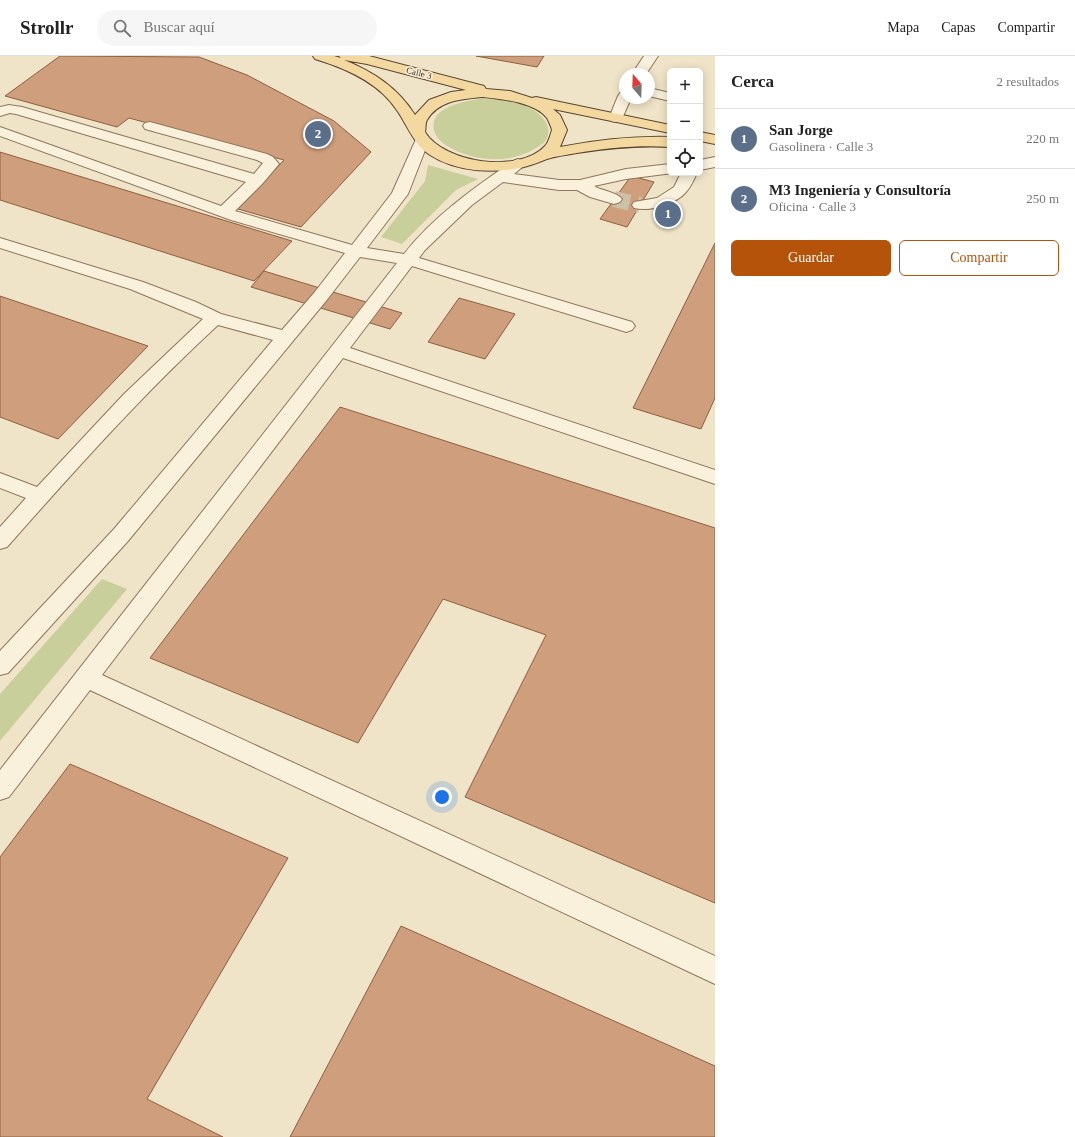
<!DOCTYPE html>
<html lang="es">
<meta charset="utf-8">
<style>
body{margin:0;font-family:Georgia,serif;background:#f6f6f6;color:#222}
.controls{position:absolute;right:12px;top:12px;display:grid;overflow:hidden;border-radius:6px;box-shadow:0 2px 10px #0003}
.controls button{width:36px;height:36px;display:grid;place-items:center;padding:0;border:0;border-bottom:1px solid #e0e0e0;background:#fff;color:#222;font:20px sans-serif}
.compass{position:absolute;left:619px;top:12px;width:36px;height:36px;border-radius:50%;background:#fff;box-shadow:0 2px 10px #0003;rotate:341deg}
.you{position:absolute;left:442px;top:741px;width:14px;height:14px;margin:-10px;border:3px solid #fff;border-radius:50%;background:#1a73e8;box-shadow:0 0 0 6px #1a73e833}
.badge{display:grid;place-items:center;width:26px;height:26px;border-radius:50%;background:#b45309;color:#fff;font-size:13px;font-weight:700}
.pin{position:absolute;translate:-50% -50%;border:2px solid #fff;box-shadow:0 1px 4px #0006}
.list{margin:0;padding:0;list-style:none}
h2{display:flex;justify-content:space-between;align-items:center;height:52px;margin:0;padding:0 16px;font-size:17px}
h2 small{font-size:13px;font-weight:400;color:#767676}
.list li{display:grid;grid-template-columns:26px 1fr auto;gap:12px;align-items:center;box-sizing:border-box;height:60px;padding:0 16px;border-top:1px solid #e0e0e0}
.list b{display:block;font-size:15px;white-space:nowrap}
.list p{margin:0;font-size:13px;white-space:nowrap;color:#767676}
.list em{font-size:13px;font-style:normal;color:#767676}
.actions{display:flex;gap:8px;padding:12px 16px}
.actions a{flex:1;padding:9px 0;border:1px solid #b45309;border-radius:6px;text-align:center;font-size:14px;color:#b45309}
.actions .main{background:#b45309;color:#fff}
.icon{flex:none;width:22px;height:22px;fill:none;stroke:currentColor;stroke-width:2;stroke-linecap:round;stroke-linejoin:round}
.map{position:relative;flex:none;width:715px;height:1081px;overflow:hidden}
header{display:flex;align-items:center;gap:24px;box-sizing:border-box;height:56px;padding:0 20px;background:#fff;border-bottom:1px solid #e0e0e0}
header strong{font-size:19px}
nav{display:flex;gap:22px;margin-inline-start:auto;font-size:14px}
.search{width:280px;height:36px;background:#f6f6f6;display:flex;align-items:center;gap:10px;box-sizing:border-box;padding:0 14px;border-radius:22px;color:#767676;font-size:15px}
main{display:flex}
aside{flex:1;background:#fff}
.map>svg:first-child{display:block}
.green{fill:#c9cf9b}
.building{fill:#cf9f7d;stroke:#8d5f41}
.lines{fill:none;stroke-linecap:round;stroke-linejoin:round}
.minor-tunnel{stroke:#ccc0a6;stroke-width:16;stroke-dasharray:16 8;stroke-linecap:butt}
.minor-casing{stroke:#8d765c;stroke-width:2}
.major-casing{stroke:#5b4430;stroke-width:2}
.minor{fill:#faf1dc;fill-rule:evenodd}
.major{fill:#f3d9a0;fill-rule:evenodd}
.labels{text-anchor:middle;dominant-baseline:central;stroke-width:3;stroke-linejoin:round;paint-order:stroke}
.far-street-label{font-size:9px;fill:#3d2e20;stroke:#f7eed8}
</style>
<header>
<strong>Strollr</strong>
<div class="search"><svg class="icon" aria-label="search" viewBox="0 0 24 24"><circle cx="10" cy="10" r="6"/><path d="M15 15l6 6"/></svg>Buscar aquí</div>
<nav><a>Mapa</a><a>Capas</a><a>Compartir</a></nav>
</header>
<main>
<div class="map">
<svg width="715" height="1081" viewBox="0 0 715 1081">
<rect width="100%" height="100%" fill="#f0e4c8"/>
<!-- green -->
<g class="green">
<path d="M478,43C500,43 531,44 545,65C548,69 549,74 548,79C547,85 541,89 536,92C512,108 474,106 449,91C442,87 436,82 434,74C429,51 463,46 478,43Z"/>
<polygon points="428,109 478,123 456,134 402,188 381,181 425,125"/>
<polygon points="102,523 127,533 0,685 0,638"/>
</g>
<!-- building -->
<g class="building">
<polygon points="60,0 199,1 247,19 334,65 371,96 301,171 238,153 284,104 129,62 117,71 5,40"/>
<polygon points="476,0 544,0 537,11"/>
<polygon points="0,96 292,185 254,225 0,144"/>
<polygon points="631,120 654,126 627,171 600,163"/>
<polygon points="715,187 715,342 701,373 633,352"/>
<polygon points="264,215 402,257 390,273 251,231"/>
<polygon points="0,240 148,290 58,383 0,361"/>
<polygon points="459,242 515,258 485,303 428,286"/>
<polygon points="340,351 715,472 715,847 465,741 546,579 443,543 358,687 150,602"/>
<polygon points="70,708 288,802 147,1043 223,1081 0,1081 0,801"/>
<polygon points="401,870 715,1010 715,1081 290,1081"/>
</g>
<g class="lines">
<!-- minor-tunnel -->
<polyline class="minor-tunnel" points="614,143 640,149"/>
<defs>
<g id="minor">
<polygon points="644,0 658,0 646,18 632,18"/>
<polygon points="649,32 670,37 670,45 649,40"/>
<polygon points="625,36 625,42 631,42 621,65 616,66 611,65 609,62 618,40 620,37"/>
<path d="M9,49L22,51L254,118L263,107L257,104L145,73L143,70L145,67L150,66L267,98L273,101L279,108L263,127L235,155L352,189L392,137L417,81L422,80L427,81L429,84L408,138L367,192L404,198C434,160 474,132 513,105L518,103L523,105L526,108L514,118L559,124H580L626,113L670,108V117H673L626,123L594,130C602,135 617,136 622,143L620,146L614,148L590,141L577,134H559L503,126L472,149L425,194L419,202L632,266L635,270L632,274L626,276L620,274L412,210L350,292L715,414V428L343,302L102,619L715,900V928L90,634L9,741L0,744V714L397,207L360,201L326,245L128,485L8,617L0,619V595L114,473L273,284L218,269C143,338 75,414 7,491L0,493V471L26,442L0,432V417L37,431L124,338L203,263L130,233L0,192V182L143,226L196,246L221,258L282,274L314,237L345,197L231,164L0,80V71L221,150L246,126L16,58L10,57L0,60V51Z"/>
<polygon points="715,101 715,111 700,114 700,104"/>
<path d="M681,117H697C694,123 691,131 686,136C676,148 650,156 634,152L632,149L634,146L657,142L674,131Z"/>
</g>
<g id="major">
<path d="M313,0H334L341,2L339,0H369L484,30L486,33L510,35L532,42L536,41L670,69V77L553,53L560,59L567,74L560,91C597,84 633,80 670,81V91C638,89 608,92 577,97C567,99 556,100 547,103C539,106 532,109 524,111C494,118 456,116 430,99C413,88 407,68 396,53C378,26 345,12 315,3ZM344,4L367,8L466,34L451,36L429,44L415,59C398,32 374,16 344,4ZM483,41C501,43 535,46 547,62C549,66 551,70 552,74C550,79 549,86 545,90C519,118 444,107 425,76C426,72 425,67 427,64C439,44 462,43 483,41Z"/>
<polygon points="700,76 715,79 715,88 700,85"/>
</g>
</defs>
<!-- minor casing -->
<use href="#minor" class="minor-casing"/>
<!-- major casing -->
<use href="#major" class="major-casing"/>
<!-- minor -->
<use href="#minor" class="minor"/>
<!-- major -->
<use href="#major" class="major"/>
</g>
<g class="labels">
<!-- far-street labels -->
<g class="far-street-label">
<text transform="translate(419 17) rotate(14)">Calle 3</text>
</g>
</g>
</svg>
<div class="controls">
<button>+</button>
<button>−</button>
<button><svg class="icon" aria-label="locate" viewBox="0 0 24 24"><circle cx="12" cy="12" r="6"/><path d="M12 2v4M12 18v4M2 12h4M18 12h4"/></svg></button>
</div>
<svg class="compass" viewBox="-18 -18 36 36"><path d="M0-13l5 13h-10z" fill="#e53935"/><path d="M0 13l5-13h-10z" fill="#767676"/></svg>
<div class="you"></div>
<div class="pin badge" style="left:668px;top:158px;background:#5c6f8a">1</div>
<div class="pin badge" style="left:318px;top:78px;background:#5c6f8a">2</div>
</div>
<aside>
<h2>Cerca<small>2 resultados</small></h2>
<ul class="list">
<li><span class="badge" style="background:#5c6f8a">1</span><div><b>San Jorge</b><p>Gasolinera · Calle 3</p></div><em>220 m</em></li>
<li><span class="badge" style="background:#5c6f8a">2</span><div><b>M3 Ingeniería y Consultoría</b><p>Oficina · Calle 3</p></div><em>250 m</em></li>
</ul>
<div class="actions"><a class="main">Guardar</a><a>Compartir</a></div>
</aside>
</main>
